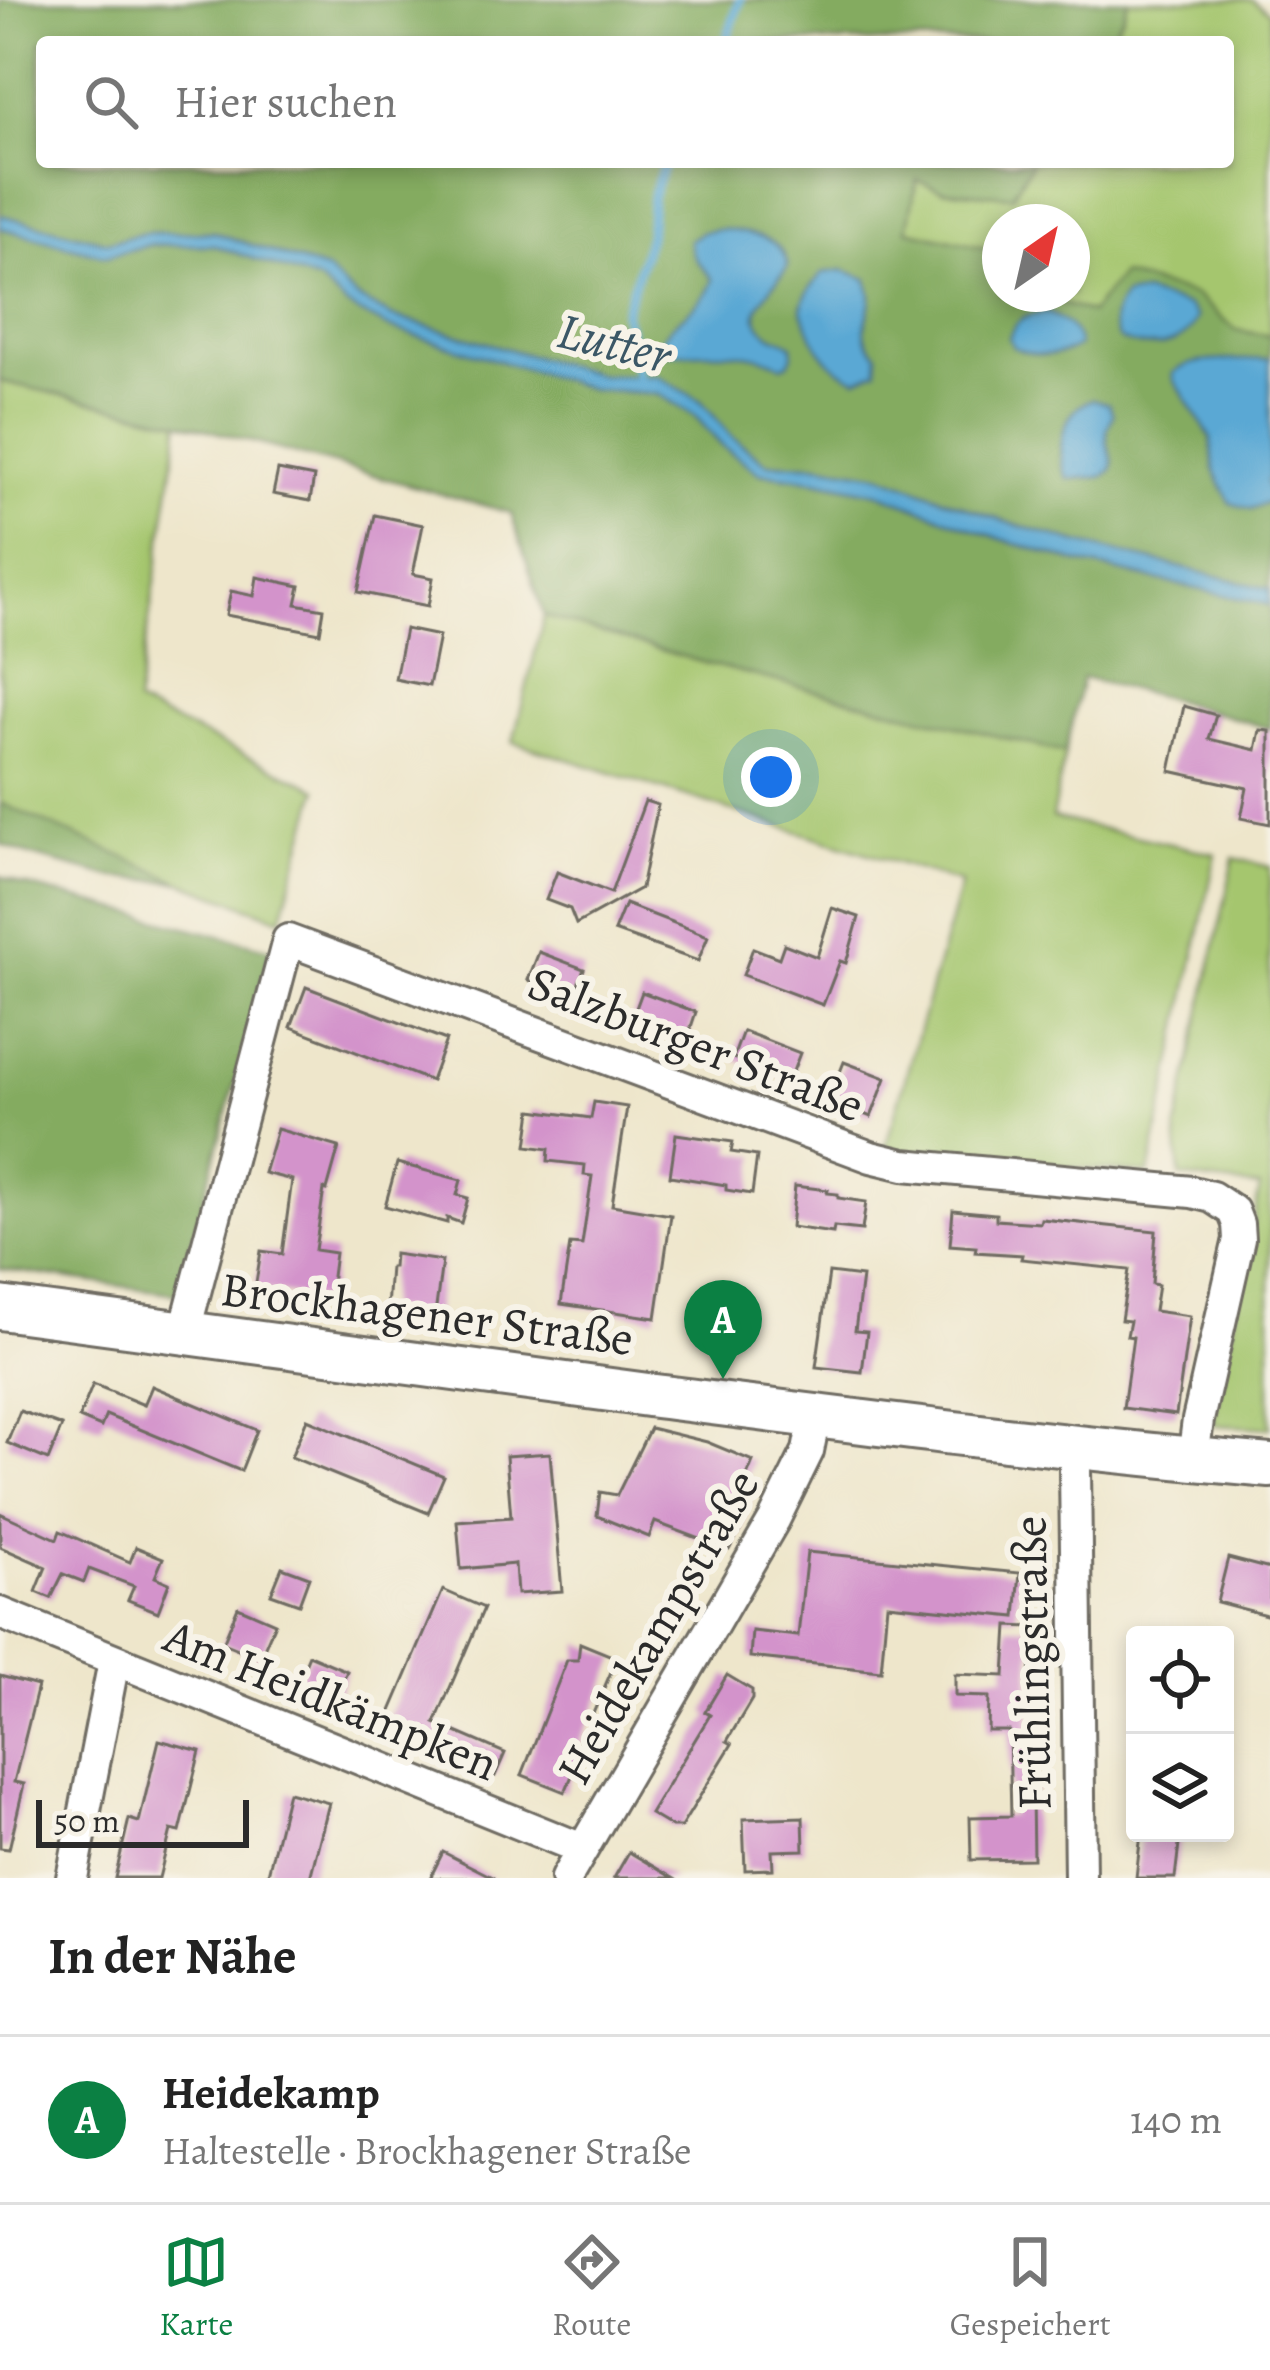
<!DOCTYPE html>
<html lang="de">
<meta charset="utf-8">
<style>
body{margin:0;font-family:Alegreya,serif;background:#f6f6f6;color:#222}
.controls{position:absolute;right:36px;bottom:36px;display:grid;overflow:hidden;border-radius:12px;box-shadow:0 6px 18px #0003}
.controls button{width:108px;height:108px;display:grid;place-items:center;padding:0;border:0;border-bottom:3px solid #e0e0e0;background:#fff;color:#222;font:60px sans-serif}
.compass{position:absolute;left:982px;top:204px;width:108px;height:108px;border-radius:50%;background:#fff;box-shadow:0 6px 18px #0003;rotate:34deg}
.scale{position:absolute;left:36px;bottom:30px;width:213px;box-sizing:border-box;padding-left:12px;border:6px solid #2b2b2b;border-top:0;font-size:33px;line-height:42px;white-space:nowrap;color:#2b2b2b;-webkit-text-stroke:9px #f7f3e8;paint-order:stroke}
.you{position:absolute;left:771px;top:777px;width:42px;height:42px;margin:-30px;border:9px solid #fff;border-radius:50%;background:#1a73e8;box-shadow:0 0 0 18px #1a73e833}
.badge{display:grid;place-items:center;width:78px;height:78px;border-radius:50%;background:#0b8043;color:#fff;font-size:39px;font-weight:700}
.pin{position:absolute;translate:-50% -99px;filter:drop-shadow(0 3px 6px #0008)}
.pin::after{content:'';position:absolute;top:63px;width:42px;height:36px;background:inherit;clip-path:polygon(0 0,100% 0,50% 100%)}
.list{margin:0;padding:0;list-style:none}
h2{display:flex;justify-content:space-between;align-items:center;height:156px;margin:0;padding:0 48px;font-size:51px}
h2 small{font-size:39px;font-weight:400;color:#767676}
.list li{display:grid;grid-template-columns:78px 1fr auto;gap:36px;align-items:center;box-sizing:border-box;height:168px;padding:0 48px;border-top:3px solid #e0e0e0}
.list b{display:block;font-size:45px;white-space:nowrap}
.list p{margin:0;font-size:39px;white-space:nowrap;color:#767676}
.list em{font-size:39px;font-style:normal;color:#767676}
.icon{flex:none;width:66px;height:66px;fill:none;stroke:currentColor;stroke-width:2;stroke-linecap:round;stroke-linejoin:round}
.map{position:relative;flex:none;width:1270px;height:1878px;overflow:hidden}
.search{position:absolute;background:#fff;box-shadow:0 6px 18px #0003;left:36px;right:36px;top:36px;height:132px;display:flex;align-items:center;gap:30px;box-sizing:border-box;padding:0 42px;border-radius:12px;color:#767676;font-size:45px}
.sheet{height:324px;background:#fff}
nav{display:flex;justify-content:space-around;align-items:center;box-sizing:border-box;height:168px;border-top:3px solid #e0e0e0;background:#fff;font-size:33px;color:#767676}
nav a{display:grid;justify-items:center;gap:6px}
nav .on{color:#0b8043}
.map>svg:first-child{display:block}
.green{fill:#a5c66e;stroke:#68784c;stroke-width:3}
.forest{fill:#84ab61;stroke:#586b46;stroke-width:3}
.water{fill:#5aa8d4;stroke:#426a80;stroke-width:3}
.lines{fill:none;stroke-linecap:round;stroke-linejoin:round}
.stream{stroke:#5aa8d4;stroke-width:9}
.building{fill:#d393cb}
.minor-casing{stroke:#6f6c63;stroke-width:36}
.secondary-casing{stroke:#6f6c63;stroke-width:48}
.minor{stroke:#fff;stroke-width:30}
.secondary{stroke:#fff;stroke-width:42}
.labels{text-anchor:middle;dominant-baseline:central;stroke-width:12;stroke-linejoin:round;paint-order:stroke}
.street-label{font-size:48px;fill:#2b2b2b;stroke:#f7f3e8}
.water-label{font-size:51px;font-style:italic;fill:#3b5766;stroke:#f7f3e8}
</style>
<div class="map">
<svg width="1270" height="1878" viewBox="0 0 1270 1878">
<rect width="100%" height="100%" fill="#f7f3e8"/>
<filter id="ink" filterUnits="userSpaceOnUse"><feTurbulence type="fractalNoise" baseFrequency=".00833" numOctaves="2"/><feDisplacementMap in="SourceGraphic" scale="24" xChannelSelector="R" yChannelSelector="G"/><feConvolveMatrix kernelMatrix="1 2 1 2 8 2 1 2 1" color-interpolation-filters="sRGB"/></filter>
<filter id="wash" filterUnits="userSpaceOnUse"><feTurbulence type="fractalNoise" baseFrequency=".004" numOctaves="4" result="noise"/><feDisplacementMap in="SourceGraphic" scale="48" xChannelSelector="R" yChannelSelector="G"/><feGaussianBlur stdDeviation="2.7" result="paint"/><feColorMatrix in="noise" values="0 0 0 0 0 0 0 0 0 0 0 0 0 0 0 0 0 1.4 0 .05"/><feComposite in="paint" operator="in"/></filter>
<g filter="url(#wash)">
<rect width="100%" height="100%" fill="#eee6cb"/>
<!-- green -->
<g class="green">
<polygon points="1128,0 1252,0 1270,13 1270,336 1236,330 1195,295 1091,314 1033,294 1072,294 1072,222 1000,222 1000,277 985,248 906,230 916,179 943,190 1012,196 1032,162 1228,162 1228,42 1106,42 1123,16"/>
<polygon points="0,381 180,422 136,704 318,789 281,919 181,882 0,803"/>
<polygon points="544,616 705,663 1065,753 1052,818 1216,854 1149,1174 884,1152 961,883 513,742"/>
<polygon points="1234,858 1270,867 1270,1428 1213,1425 1260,1187 1180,1177 1176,1131"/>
</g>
<!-- forest -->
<g class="forest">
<polygon points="0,0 1128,0 1123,16 1106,42 42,42 42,162 1032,162 1012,196 943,190 917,180 907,230 986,248 1000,277 1000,294 1033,294 1090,313 1121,275 1195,295 1236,330 1270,336 1270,359 1230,362 1174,373 1174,380 1211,438 1214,469 1251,509 1270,502 1270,589 1078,543 1003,521 879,474 816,464 767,463 732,437 701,401 657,377 600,375 391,316 356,297 326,270 214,232 146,233 108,242 0,215"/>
<polygon points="0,228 106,256 149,245 213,245 319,281 347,306 591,389 658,394 695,416 722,446 760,473 815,480 879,493 998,538 1075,562 1270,605 1270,729 1163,697 1082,678 1065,753 705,663 544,616 511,513 180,422 0,381"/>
<polygon points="0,803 181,882 115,878 32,856 0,844"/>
<polygon points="0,876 20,884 271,949 178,1294 0,1269"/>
</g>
<!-- water -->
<g class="water">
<polygon points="0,215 108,242 146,233 213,232 326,270 356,297 391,316 600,375 657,376 701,401 732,437 767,463 816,464 879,474 1003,521 1078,543 1270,589 1270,605 1075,562 998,538 879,493 815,480 760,473 722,446 695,416 658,394 591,389 387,327 347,306 319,281 213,245 149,245 106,256 0,228"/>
<path d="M723,229C748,233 782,235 788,266C777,285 740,312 766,331C774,338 783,339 792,345L793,355L789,363L782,366C748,346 703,354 665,353L659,349C662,322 700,314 713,280C703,265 690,260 690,240L702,232Z"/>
<path d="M843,270L868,279C868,283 872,295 871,299C869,324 855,332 878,354L877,370L857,379C833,369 818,353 809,328C807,322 802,316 802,309C802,296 815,283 822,273Z"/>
<path d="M1144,293L1188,306L1197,317C1188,348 1144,352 1119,339C1109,323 1113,312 1124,296Z"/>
<path d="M1049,313C1063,321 1076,328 1079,346C1060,358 1032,357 1013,347L1009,338C1016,317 1029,314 1049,313Z"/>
<path d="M1259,359H1270V476L1267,482L1270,502L1251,509L1230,503L1214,469L1211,438L1174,380L1173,373C1191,356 1234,362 1259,359Z"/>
<path d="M1093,399L1109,404L1113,415L1107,431V442L1113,461L1112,470L1102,477L1068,479C1054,451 1061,410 1093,399Z"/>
</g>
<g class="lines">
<!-- stream -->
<g class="stream">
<polyline points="726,42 740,0"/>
<polyline points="638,382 634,347 624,314 649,236 652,197 665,162"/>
</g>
</g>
<g id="blocks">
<!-- building -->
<g class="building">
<polygon points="278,470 314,477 310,501 273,494"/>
<polygon points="375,515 423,525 413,574 433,578 428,606 358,592"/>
<polygon points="257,577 300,586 296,604 324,609 320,633 226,615 231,591 254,596"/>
<polygon points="405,629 439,636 429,686 395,679"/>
<polygon points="1184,706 1216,715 1209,739 1256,750 1260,730 1270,731 1270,824 1241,818 1247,788 1170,771"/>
<polygon points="645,801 658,805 641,888 576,924 570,909 546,900 557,872 611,893"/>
<polygon points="625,904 708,936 698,961 614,931"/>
<polygon points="832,908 859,917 846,963 840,961 823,1005 743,975 753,948 779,958 784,944 817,957"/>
<polygon points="539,952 584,969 573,997 528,980"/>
<polygon points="306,987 446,1040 431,1081 291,1027"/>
<polygon points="642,992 696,1012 687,1039 632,1019"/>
<polygon points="743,1031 800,1053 790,1079 733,1058"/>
<polygon points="844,1062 886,1078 871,1117 829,1100"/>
<polygon points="594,1102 627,1107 612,1205 671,1215 656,1318 561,1304 570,1244 582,1245 592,1176 584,1175 585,1165 548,1161 549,1149 527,1146 532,1110 591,1118"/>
<polygon points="277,1129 339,1147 327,1190 324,1189 315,1250 335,1253 329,1300 255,1289 261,1251 282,1254 292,1180 264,1173"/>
<polygon points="676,1134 733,1142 731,1152 757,1156 752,1194 726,1190 726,1185 670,1176"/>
<polygon points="397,1163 461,1180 457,1195 468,1198 461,1223 447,1218 447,1223 385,1206"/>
<polygon points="795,1186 828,1190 827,1193 838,1194 838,1198 866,1202 862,1230 834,1227 833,1233 791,1227"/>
<polygon points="953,1210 996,1214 996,1220 1040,1223 1041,1219 1156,1231 1152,1284 1158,1285 1154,1311 1190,1316 1176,1415 1123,1408 1133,1337 1127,1336 1130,1321 1121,1320 1129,1270 1021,1259 1022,1255 975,1252 976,1247 950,1245"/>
<polygon points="394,1254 442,1261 435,1315 387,1308 390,1267 393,1267"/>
<polygon points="829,1273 862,1277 855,1331 867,1332 862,1372 816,1367"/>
<polygon points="93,1384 144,1405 152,1386 257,1430 241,1471 106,1415 101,1427 79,1418"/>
<polygon points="20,1411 62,1426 48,1460 7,1443"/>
<polygon points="307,1419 444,1476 428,1513 291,1457"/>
<polygon points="650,1428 707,1442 753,1461 740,1493 751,1498 742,1527 729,1550 655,1522 649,1537 597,1516 600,1492 617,1495"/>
<polygon points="550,1453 562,1591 517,1594 515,1564 461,1569 457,1521 511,1517 506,1456"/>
<polygon points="0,1513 57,1539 60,1531 130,1562 136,1547 163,1558 155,1577 169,1583 158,1612 128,1600 134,1586 89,1569 84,1582 63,1574 51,1598 36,1592 46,1567 0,1547"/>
<polygon points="807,1552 1020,1573 1016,1617 887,1604 881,1671 750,1657 752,1631 798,1636"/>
<polygon points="1228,1558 1270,1569 1270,1616 1217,1602"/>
<polygon points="282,1567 309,1577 299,1604 271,1594"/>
<polygon points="443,1590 484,1608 435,1723 505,1753 495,1776 447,1756 448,1752 385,1725"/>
<polygon points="238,1607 275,1623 260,1658 223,1643"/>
<polygon points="1008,1626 1033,1627 1029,1695 1030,1744 1035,1744 1036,1794 1032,1794 1033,1859 971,1860 970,1817 1011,1816 1009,1731 988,1731 989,1697 955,1696 955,1674 1005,1676"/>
<polygon points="580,1643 617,1658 575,1755 580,1757 565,1792 522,1775 567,1660 578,1660"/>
<polygon points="309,1655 347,1671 333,1705 295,1689"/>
<polygon points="727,1675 752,1690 752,1699 727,1741 732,1744 681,1827 672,1827 650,1814 710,1715 705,1712"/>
<polygon points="0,1676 38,1686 14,1782 24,1784 9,1849 0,1848"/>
<polygon points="159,1740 200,1751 180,1832 171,1830 159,1878 115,1878 129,1819 139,1822"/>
<polygon points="288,1792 329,1803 310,1878 267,1878"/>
<polygon points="803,1817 804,1850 772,1851 773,1869 745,1870 743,1819"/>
<polygon points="1141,1833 1180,1836 1175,1878 1136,1878"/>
<polygon points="443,1852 494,1878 430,1878"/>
<polygon points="629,1852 673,1878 614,1878"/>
</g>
</g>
</g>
<g filter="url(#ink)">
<use href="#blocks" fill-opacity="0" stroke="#6f6c63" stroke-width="3"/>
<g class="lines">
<defs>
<g id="minor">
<polyline points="184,1334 288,940 871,1157 904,1165 1192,1192 1212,1197 1233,1211 1238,1224 1239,1239 1198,1420 1193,1459"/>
<polyline points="1077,1447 1075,1468 1080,1878"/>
<polyline points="0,1613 582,1849"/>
<polyline points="72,1878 114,1661"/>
<polyline points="566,1878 774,1520 808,1451 815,1416"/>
</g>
<path id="secondary" d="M0,1308C216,1339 432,1367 648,1395C855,1421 1062,1448 1270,1466"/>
</defs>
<!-- minor casing -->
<use href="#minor" class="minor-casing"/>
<!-- secondary casing -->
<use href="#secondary" class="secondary-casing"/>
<!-- minor -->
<use href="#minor" class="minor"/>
<!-- secondary -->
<use href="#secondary" class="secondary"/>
</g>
</g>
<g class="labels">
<!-- street labels -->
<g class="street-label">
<text transform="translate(696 1044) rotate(21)">Salzburger Straße</text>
<text transform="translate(427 1314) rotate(7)">Brockhagener Straße</text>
<text transform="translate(658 1627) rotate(-60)">Heidekampstraße</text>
<text transform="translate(1032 1663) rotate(-91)">Frühlingstraße</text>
<text transform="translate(331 1700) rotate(22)">Am Heidkämpken</text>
</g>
<!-- water labels -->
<g class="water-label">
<text transform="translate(614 343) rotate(14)">Lutter</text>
</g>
</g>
</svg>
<div class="controls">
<button><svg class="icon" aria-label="locate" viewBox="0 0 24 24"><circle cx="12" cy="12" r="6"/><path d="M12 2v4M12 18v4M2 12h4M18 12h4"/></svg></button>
<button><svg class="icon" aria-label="layers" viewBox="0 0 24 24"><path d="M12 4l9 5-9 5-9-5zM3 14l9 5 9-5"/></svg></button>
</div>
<svg class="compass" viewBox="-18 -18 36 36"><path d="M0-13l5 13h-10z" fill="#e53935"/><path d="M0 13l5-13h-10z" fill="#767676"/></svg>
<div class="scale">50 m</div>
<div class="you"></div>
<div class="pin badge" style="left:723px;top:1379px">A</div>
<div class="search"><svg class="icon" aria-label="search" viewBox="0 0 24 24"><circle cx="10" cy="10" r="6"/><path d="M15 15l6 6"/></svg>Hier suchen</div>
</div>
<section class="sheet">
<h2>In der Nähe<small></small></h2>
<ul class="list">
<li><span class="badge">A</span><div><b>Heidekamp</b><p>Haltestelle · Brockhagener Straße</p></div><em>140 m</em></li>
</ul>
</section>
<nav>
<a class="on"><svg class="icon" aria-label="map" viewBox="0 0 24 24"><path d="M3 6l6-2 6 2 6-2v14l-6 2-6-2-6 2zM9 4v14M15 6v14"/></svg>Karte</a>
<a><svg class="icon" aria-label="directions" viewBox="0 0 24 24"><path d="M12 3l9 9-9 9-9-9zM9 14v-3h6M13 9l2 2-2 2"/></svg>Route</a>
<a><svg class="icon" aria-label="saved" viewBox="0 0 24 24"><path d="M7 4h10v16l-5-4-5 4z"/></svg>Gespeichert</a>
</nav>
